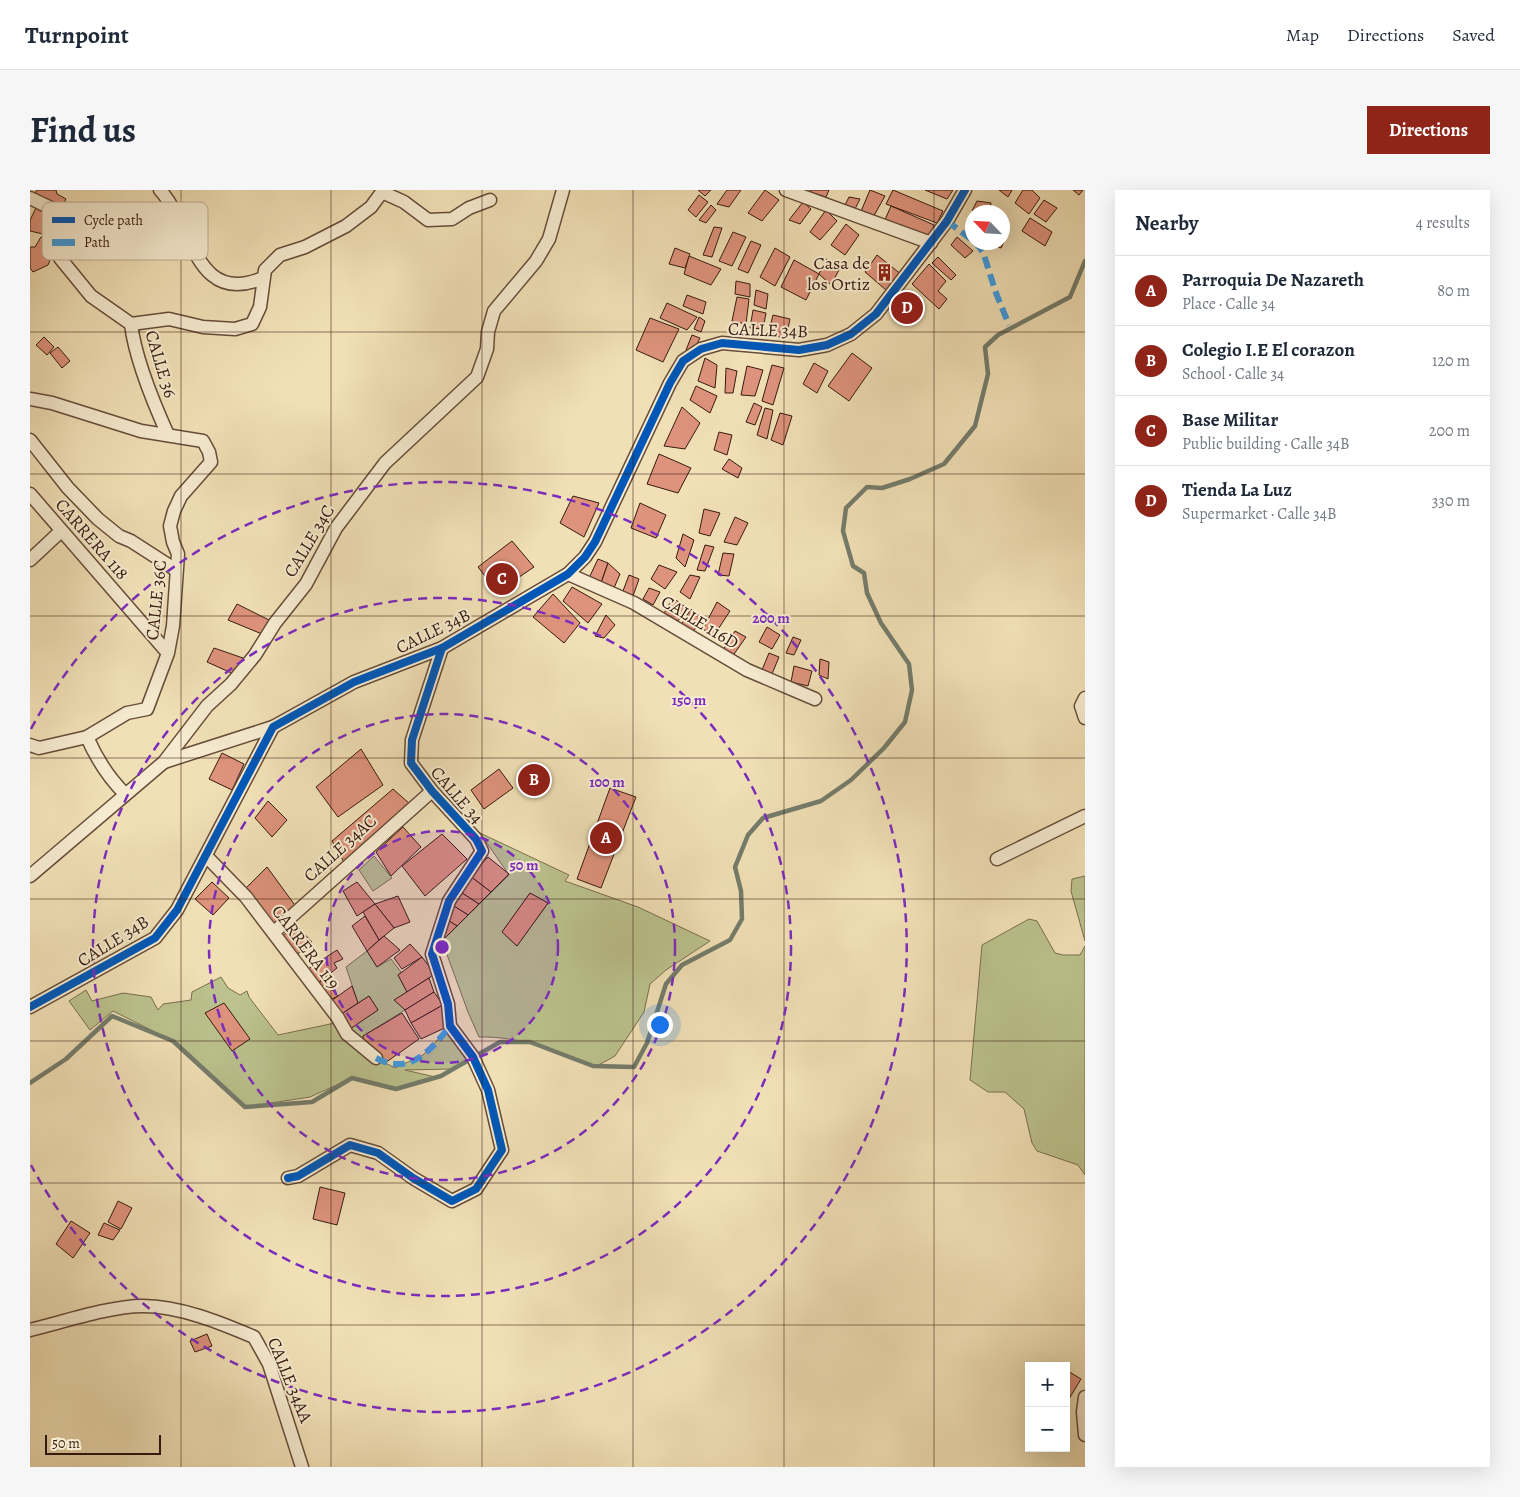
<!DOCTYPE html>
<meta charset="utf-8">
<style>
body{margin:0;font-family:Alegreya,serif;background:#f6f6f7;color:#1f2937}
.controls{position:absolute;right:15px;bottom:15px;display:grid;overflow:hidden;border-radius:0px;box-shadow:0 5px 20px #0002}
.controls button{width:45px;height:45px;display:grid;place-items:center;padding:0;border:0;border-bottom:1px solid #e0e1e3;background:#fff;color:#1f2937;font:25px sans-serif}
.compass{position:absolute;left:935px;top:15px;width:45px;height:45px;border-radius:50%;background:#fff;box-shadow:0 5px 20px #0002;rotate:295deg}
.scale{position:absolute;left:15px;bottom:12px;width:116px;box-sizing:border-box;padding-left:5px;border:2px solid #381a0f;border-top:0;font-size:14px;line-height:18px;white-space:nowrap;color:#381a0f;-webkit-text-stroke:4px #f6ebd0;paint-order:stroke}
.you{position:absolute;left:629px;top:834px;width:18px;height:18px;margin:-12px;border:4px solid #fff;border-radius:50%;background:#1a73e8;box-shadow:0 0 0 8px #1a73e833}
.badge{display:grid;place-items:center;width:32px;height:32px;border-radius:50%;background:#8f2418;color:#fff;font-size:16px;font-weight:700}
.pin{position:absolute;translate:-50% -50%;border:2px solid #fff;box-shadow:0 1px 5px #0006}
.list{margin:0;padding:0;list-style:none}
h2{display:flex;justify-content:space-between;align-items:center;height:65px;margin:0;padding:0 20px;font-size:21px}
h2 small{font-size:16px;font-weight:400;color:#747a83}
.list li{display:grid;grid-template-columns:32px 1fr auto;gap:15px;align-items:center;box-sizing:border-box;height:70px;padding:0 20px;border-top:1px solid #e0e1e3}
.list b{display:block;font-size:19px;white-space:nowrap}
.list p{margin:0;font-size:16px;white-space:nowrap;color:#747a83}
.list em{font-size:16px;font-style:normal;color:#747a83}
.map{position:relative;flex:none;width:1055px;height:1277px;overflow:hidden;border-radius:0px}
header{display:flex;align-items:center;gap:30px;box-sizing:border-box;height:70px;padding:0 25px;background:#fff;border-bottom:1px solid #e0e1e3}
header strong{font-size:24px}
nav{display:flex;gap:28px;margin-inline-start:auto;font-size:18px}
.intro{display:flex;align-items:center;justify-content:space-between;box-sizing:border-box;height:120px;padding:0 30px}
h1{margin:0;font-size:35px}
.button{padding:12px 22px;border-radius:0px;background:#8f2418;color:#fff;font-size:18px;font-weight:700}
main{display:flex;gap:30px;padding:0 30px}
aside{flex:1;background:#fff;border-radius:0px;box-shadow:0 5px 20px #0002}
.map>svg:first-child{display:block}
.green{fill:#bbc28d;stroke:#7a6e4e;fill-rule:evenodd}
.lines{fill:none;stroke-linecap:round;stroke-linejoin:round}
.stream{stroke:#747c6b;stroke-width:4.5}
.building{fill:#de937c;stroke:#381a0f}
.minor-casing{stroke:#664c39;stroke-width:15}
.minor{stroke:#f6ebd0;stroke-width:12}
.quiet{stroke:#3e9bde;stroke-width:6;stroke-dasharray:12 6;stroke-linecap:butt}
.cycleway-casing{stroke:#f6ebd0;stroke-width:11}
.cycleway{stroke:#0057b8;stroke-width:8}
.grid{fill:none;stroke:#381a0f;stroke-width:1;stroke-opacity:0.55}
.ring{fill:none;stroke:#7b2cbf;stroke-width:2.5;stroke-dasharray:9 6}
.labels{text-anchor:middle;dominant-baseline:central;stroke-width:4;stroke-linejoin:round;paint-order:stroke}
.poi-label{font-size:18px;fill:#381a0f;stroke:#f6ebd0;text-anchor:end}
.street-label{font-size:18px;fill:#381a0f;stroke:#f6ebd0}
.key{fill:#f6ebd0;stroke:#bdac96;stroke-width:1}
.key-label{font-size:14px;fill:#381a0f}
.centre{fill:#7b2cbf;stroke:#f6ebd0;stroke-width:2.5}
.ring-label{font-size:15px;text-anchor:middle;font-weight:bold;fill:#7b2cbf;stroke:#f6ebd0;stroke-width:4;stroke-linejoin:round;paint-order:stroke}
</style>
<header>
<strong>Turnpoint</strong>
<nav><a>Map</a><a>Directions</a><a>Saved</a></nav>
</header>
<div class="intro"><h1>Find us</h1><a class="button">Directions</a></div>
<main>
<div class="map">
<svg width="1055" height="1277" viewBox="0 0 1055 1277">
<rect width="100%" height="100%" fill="#f1e0b6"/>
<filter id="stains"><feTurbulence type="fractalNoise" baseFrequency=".004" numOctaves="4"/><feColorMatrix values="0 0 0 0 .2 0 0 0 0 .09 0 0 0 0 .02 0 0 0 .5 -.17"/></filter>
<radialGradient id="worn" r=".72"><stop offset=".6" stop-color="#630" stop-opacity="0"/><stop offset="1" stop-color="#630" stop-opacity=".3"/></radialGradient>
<!-- green -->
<g class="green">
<path d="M450,643L539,685L535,691L608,717L680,751L636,780L620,794L614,822L585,866L567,876C528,862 491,846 449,847L438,822L412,751L479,685ZM500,703L518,713L487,756L472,742Z"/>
<polygon points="344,666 362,688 343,701 329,680"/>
<polygon points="1055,686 1055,751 1041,701 1042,689"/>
<polygon points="999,729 1007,731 1025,763 1033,765 1050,765 1055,756 1055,985 1048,975 1007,961 1002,953 994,919 975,902 958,902 940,890 952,755"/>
<polygon points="337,761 347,777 361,769 371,782 368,785 377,802 365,810 375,820 333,846 334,855 320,839 348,820 339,806 328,813 316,777"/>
<polygon points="191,787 198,798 210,805 217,801 219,807 248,845 305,833 346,868 365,878 393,865 420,837 442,867 421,879 375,880 405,887 366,899 322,888 280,907 215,917 143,851 83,821 60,840 39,811 56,800 62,811 93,803 121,807 128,820 133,814 161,810 162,802"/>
</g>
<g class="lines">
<!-- stream -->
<polyline class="stream" points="0,893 36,869 82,826 143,851 215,917 282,912 322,888 366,899 411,886 470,852 500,852 563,876 604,877 617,853 636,794 652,775 700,750 712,729 711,701 705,677 718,645 733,628 791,611 821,590 854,558 875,532 882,500 879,474 851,433 837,403 834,383 823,376 813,341 816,318 837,297 852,298 880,289 914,274 945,236 958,184 955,157 968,145 1040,107 1055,71"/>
</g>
<!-- building -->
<g class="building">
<polygon points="7,0 26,0 27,4 36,9 30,20 3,6"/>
<polygon points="668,0 681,0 675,6"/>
<polygon points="697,0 711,0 699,17 687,14"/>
<polygon points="735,0 749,10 732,31 718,23"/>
<polygon points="780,0 799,0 796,7 780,2"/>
<polygon points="840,0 855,6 841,31 829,26"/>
<polygon points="863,0 913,21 907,33 856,14"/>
<polygon points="895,0 923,0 917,9"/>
<polygon points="969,0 982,0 978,7"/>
<polygon points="993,0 1002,0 1010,8 999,24 985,13"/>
<polygon points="1043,0 1053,0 1049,5"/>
<polygon points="669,5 678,12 666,27 658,20"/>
<polygon points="819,7 830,9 825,19 815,15"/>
<polygon points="1014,10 1027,18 1016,32 1004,24"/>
<polygon points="947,11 961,13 960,22 942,21"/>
<polygon points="773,12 781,19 770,34 759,30"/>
<polygon points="681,15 686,20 676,33 669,30"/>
<polygon points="861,16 904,35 900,48 854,32"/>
<polygon points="6,18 37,37 30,48 17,40 13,44 0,41 0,30"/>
<polygon points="796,20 807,31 790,50 780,42"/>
<polygon points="1000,28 1022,42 1015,56 992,41"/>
<polygon points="816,34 829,45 815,65 801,55"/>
<polygon points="684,37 692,38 682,67 673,65"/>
<polygon points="703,42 716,47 702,76 689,71"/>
<polygon points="11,47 26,55 18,75 3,82 0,78 0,57 5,57"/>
<polygon points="927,47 943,61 935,68 921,55"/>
<polygon points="972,49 975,50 971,58 961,54 972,52"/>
<polygon points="721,51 731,55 718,83 708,79"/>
<polygon points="645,58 660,64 655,78 639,74"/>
<polygon points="745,58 760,67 745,96 730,87"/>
<polygon points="847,65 872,85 856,100 835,82"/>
<polygon points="659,66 691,79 681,95 654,84"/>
<polygon points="908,67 926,85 921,90 902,73"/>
<polygon points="796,69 810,78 801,95 789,84"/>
<polygon points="764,70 789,84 776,110 751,97"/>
<polygon points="899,74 916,91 908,101 917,109 909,119 882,94"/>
<polygon points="706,91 720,94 720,107 705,104"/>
<polygon points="726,100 738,104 736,119 724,115"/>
<polygon points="657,105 676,112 673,124 653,116"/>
<polygon points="707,107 719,109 716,134 702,131"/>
<polygon points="637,113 667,127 657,140 630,128"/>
<polygon points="723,120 736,123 733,139 720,138"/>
<polygon points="743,125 760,129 756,148 738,145"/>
<polygon points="669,127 675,131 671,142 664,139"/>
<polygon points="620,128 649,139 633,172 606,160"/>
<polygon points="662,145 670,148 664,160 656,160"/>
<polygon points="14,147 24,157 17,165 6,155"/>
<polygon points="28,157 40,171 32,178 20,163"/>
<polygon points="822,163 842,178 819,211 798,196"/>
<polygon points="675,168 687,175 685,198 668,191"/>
<polygon points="784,173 798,181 787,203 773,194"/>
<polygon points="742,175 754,178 743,215 732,211"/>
<polygon points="717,176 733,180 725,206 711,205"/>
<polygon points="696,178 707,181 703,203 695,203"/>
<polygon points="666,196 687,206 680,223 660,210"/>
<polygon points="724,213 732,217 725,235 716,232"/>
<polygon points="652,217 670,233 655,259 634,256"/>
<polygon points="735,218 743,220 737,249 727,245"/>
<polygon points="750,223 762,226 753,255 741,250"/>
<polygon points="689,242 702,245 697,265 684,260"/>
<polygon points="629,264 661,278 648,303 617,294"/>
<polygon points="699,269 712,278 708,288 692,279"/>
<polygon points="543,306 569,313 554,347 530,333"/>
<polygon points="610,313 636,325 626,348 601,338"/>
<polygon points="674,319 690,323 680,346 669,343"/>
<polygon points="705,327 718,333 707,355 694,352"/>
<polygon points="653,344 664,350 655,377 646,368"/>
<polygon points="482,351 504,377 467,402 448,377"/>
<polygon points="675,355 684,357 675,381 667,380"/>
<polygon points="693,363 704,364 699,386 688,385"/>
<polygon points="568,369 578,373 571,393 559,388"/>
<polygon points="578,373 590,384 584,398 571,393"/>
<polygon points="629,375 647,382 635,399 621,389"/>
<polygon points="599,385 609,389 603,406 593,401"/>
<polygon points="660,385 670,387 660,409 650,402"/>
<polygon points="542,397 572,414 558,433 533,411"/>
<polygon points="619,398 630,402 623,415 613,409"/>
<polygon points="523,404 550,433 534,453 503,427"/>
<polygon points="643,408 657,418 648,431 634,423"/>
<polygon points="687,412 700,421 683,447 673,439"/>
<polygon points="207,414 239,430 232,444 198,430"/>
<polygon points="661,419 672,428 663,442 651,435"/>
<polygon points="576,425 585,435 574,448 565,446"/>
<polygon points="737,437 750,445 742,459 729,452"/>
<polygon points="705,441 716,447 702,467 693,460"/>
<polygon points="763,447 771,450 764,465 756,463"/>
<polygon points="184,458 213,468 206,485 177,472"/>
<polygon points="739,463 749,467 742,484 732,480"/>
<polygon points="790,469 799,472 798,489 789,485"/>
<polygon points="764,476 782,481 778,496 761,492"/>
<polygon points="331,559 353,595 308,627 286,597"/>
<polygon points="192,563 214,574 202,600 179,589"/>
<polygon points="469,579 483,598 454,619 441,600"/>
<polygon points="580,598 606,607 571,698 547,689"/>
<polygon points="363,599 380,614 314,672 302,651"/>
<polygon points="238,611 257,630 242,647 225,628"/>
<polygon points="373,637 391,657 361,686 346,662"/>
<polygon points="412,644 437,669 395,706 372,676"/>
<polygon points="458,667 479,684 461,702 440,686"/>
<polygon points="237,677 267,718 244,739 215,699"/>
<polygon points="440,686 461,702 449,714 429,701"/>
<polygon points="182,692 199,708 183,725 165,709"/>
<polygon points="327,692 345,714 327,726 313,701"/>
<polygon points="429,701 449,714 438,725 421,714"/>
<polygon points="500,703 518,713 487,756 472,742"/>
<polygon points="368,706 380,732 364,738 345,714"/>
<polygon points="345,714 364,738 349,750 333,722"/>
<polygon points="424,716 438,725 427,736 416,729"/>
<polygon points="335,726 349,750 337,761 322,736"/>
<polygon points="416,729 427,736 412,751"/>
<polygon points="266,735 282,752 264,767 251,747"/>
<polygon points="354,746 370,760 347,777 337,761"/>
<polygon points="380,754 392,767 372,779 364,768"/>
<polygon points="307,760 313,769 304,773 307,778 284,796 278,779"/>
<polygon points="392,767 405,784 377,802 368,785"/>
<polygon points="399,788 404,802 375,820 364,810"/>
<polygon points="293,790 308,806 296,812 284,796"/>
<polygon points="322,796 328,813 310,825 301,811"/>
<polygon points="404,802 413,815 381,833 375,820"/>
<polygon points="339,806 348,820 320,839 310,825"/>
<polygon points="194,813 220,849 202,861 175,823"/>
<polygon points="413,815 419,836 391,849 381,833"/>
<polygon points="372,823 389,849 355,873 334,855 333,846"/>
<polygon points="290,997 315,1003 307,1035 283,1029"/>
<polygon points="88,1011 102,1018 91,1039 78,1032"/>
<polygon points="41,1031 60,1043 43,1068 26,1054"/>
<polygon points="74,1033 90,1040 83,1050 68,1045"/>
<polygon points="177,1144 182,1156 165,1162 160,1151"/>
<polygon points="1036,1180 1051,1189 1039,1209 1036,1207"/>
</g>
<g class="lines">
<defs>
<g id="minor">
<path d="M130,0C163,36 165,117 233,88"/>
<polyline points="756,0 901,53"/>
<polyline points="0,8 25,20 53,39 30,68 61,106 101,134"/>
<polyline points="101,134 139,129 173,137 205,139 222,134 230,117 235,80 250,65 275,57 316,36 341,17 352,2 374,12 398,30 422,29 439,18 460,10"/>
<path d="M101,134C105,168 124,214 138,245"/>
<polyline points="0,209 22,213 111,241 173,251 179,262 181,272 151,306 144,321 140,336 143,352 148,364 143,436 138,463 117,519 97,523 57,547 9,558 0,555"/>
<polyline points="0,250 38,298 68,329 89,346 101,351 146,380"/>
<polyline points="0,304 137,462"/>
<polyline points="0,370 31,341"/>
<polyline points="538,384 604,413 717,480 785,509"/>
<polyline points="1055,508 1051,516 1055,528"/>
<path d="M57,547C67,570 78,587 95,604"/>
<polyline points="134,572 243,537"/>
<polyline points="176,666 216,707 308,828 317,844 346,868"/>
<polyline points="967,669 1055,626"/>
<polyline points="0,686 134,572 177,516 201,494 225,465 245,433 276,394 306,338 355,273 447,187 457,159 458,142 464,121 506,71 519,49 533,0"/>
<polyline points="244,742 402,601"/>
<polyline points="0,817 125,748 147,720 243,537 324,492 412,458 538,384 555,367 565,352 640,193 653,171 671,159 692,153 769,160 797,155 821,144 846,124 917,31 935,0"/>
<polyline points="258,988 268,986 320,955 348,963 383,988 422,1011 446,999 472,960 458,900 443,867 420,836 418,814 402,764 419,711 452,661 446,649 402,601 381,573 382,550 412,458"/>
<path d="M0,1140C33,1132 80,1116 113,1116C150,1116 191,1133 224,1147L239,1174L272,1277"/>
<polyline points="1055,1207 1053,1222 1055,1245"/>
</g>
</defs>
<!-- minor casing -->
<use href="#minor" class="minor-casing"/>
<!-- minor -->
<use href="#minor" class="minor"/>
<!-- quiet -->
<g class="quiet">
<polyline points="917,31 942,50"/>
<polyline points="945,52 953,62 966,103 979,135"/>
<path d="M346,868C380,886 400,861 420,836"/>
</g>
<defs>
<g id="cycleway">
<polyline points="0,817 125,748 147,720 243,537 324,492 412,458 538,384 555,367 565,352 640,193 653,171 671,159 692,153 769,160 797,155 821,144 846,124 917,31 935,0"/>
<polyline points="258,988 268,986 320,955 348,963 383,988 422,1011 446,999 472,960 458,900 443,867 420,836 418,814 402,764 419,711 452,661 446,649 402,601 381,573 382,550 412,458"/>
</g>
</defs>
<!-- cycleway casing -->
<use href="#cycleway" class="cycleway-casing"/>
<!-- cycleway -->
<use href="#cycleway" class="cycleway"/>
</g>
<!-- grid -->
<path class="grid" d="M151,0V1277M301,0V1277M452,0V1277M603,0V1277M754,0V1277M904,0V1277M0,142H1055M0,284H1055M0,426H1055M0,568H1055M0,709H1055M0,851H1055M0,993H1055M0,1135H1055"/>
<!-- distance rings -->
<circle cx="412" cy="757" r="116" fill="#7b2cbf" fill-opacity=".12"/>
<g class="ring">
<circle cx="412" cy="757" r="116"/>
<circle cx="412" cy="757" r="233"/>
<circle cx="412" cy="757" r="349"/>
<path d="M1 539A465 465 0 1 1 1 975"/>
</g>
<!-- icons -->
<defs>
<symbol id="building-bare" viewBox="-9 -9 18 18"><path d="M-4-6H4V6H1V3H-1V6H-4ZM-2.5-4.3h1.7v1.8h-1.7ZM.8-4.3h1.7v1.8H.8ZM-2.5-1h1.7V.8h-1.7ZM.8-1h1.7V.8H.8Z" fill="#8f2418" stroke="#f6ebd0" stroke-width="2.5" paint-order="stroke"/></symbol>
</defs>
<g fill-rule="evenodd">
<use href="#building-bare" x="842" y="70" width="25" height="25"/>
</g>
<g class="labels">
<!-- poi labels -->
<g class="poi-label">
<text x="840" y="73">Casa de<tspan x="840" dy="21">los Ortiz</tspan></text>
</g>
<!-- street labels -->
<g class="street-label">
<text transform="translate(738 140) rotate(2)">CALLE 34B</text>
<text transform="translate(131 174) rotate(73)">CALLE 36</text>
<text transform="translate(62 349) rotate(49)">CARRERA 118</text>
<text transform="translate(279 351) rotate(-59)">CALLE 34C</text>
<text transform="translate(126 410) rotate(-84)">CALLE 36C</text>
<text transform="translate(670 432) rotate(31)">CALLE 116D</text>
<text transform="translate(403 441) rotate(-26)">CALLE 34B</text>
<text transform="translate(427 605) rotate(49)">CALLE 34</text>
<text transform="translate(310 658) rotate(-42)">CALLE 34AC</text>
<text transform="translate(83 751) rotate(-32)">CALLE 34B</text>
<text transform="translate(276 757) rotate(53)">CARRERA 119</text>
<text transform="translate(260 1190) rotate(68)">CALLE 34AA</text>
</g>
</g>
<!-- legend -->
<rect x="12" y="12" width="166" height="58" rx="8" class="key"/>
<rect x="22" y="27" width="23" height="6" fill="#0057b8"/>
<rect x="22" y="49" width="23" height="7" fill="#3e9bde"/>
<g class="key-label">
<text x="54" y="35">Cycle path</text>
<text x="54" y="57">Path</text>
</g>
<circle cx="412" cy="757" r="8" class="centre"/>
<g class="ring-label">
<text x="741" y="433">200 m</text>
<text x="659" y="515">150 m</text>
<text x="577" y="597">100 m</text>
<text x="494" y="680">50 m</text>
</g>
<rect width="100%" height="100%" filter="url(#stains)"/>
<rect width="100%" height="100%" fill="url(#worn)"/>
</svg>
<div class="controls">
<button>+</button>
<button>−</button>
</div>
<svg class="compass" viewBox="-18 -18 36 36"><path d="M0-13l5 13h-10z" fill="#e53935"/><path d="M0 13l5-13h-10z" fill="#747a83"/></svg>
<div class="scale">50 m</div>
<div class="you"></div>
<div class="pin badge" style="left:576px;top:648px">A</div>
<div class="pin badge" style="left:504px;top:590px">B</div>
<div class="pin badge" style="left:472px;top:389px">C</div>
<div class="pin badge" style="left:877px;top:118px">D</div>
</div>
<aside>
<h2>Nearby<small>4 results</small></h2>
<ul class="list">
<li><span class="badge">A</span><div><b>Parroquia De Nazareth</b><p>Place · Calle 34</p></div><em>80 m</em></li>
<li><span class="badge">B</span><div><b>Colegio I.E El corazon</b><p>School · Calle 34</p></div><em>120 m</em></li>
<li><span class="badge">C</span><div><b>Base Militar</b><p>Public building · Calle 34B</p></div><em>200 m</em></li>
<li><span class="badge">D</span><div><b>Tienda La Luz</b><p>Supermarket · Calle 34B</p></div><em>330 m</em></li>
</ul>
</aside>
</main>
